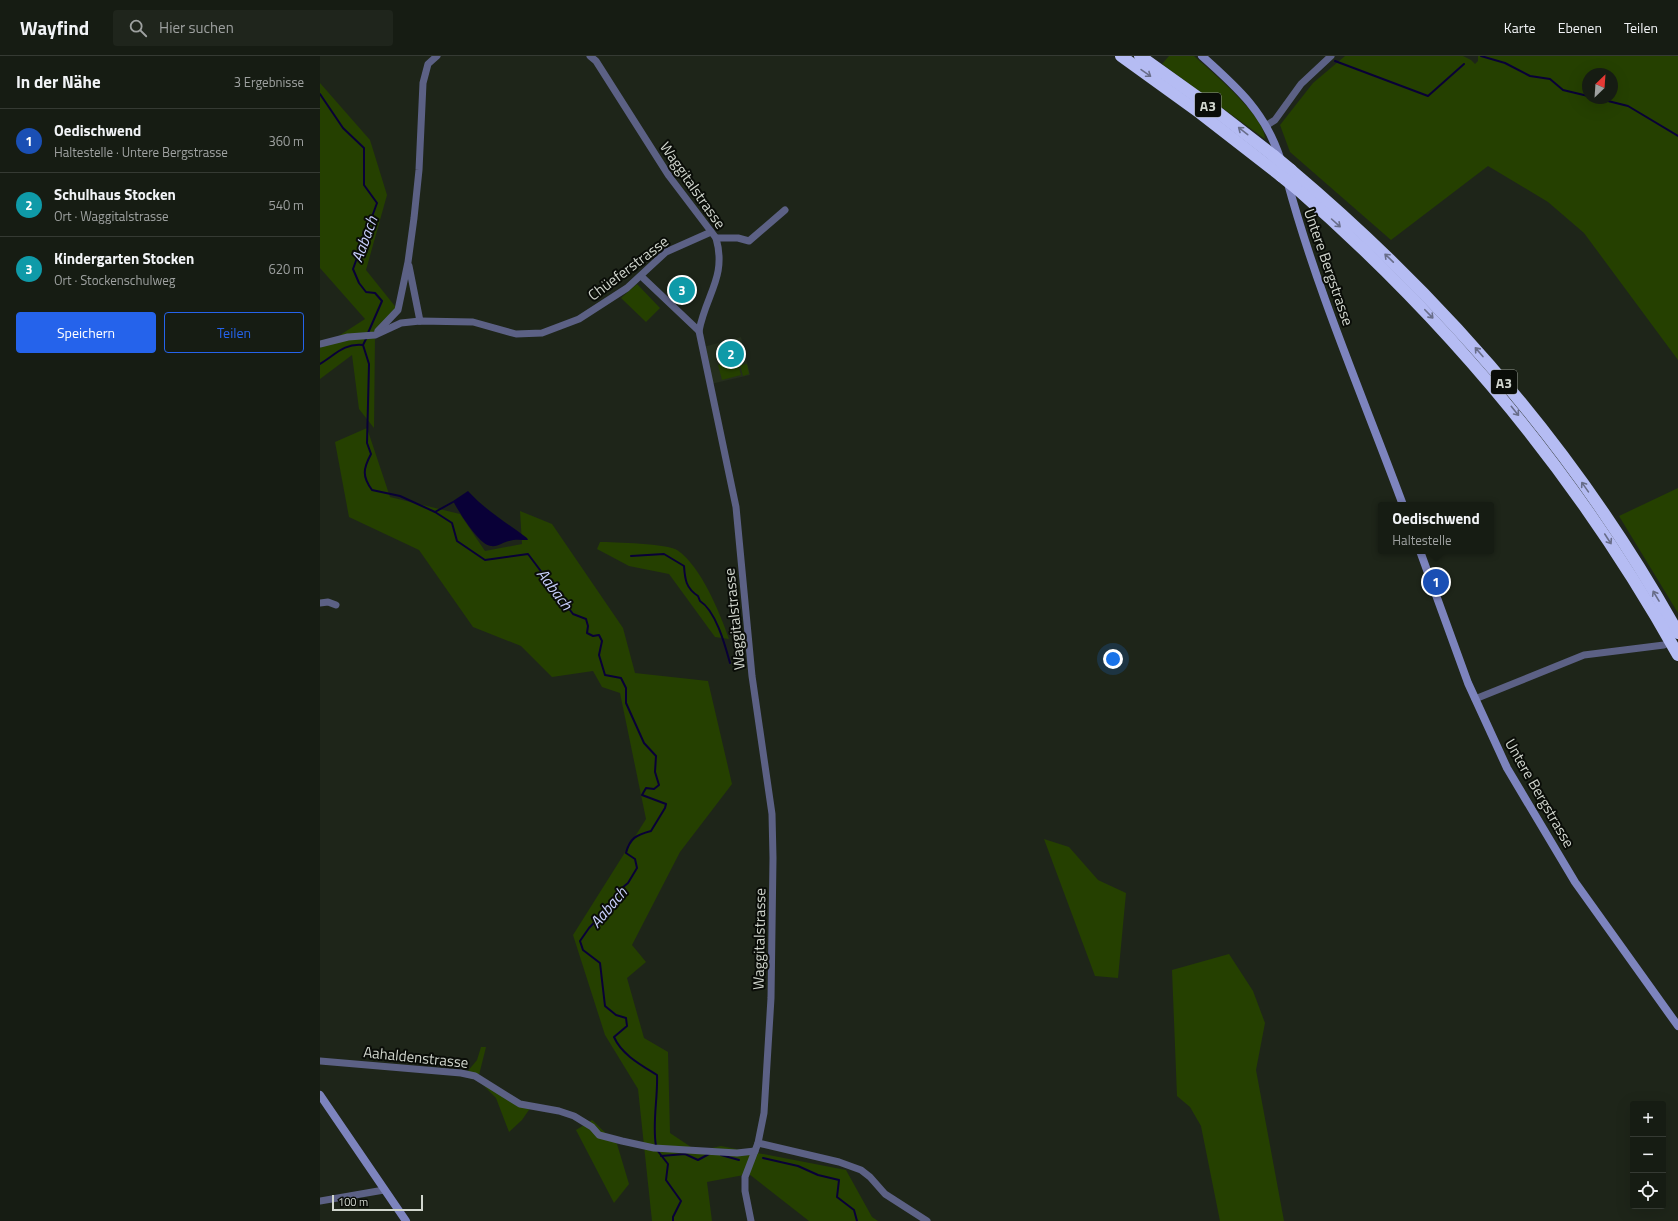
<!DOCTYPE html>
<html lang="de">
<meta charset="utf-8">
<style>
body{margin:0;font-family:"Titillium Web",sans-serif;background:#1f251c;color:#f1f3f6}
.controls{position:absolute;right:12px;bottom:12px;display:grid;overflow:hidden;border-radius:4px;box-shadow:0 4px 16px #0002}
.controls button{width:36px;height:36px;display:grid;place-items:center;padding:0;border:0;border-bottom:1px solid #353a33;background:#161c13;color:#f1f3f6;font:20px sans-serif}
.compass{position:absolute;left:1262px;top:12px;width:36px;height:36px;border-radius:50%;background:#161c13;box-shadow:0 4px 16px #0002;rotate:25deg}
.scale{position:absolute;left:12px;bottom:10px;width:91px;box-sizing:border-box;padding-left:4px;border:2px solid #d1d6ce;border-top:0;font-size:11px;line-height:14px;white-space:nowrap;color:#d1d6ce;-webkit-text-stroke:3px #0a0d08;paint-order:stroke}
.you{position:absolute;left:793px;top:603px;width:14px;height:14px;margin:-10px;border:3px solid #fff;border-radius:50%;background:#1a73e8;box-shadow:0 0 0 6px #1a73e833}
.badge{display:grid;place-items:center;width:26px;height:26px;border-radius:50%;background:#2563eb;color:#fff;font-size:13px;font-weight:700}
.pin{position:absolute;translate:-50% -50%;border:2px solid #fff;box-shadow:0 1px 4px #0006}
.popup{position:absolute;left:1058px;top:446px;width:116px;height:52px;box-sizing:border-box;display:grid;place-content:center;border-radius:4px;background:#161c13;filter:drop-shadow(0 1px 3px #0005);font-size:13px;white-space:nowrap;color:#9ea1a0}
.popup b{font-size:15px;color:#f1f3f6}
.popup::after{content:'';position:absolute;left:50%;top:100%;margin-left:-8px;border:8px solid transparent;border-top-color:#161c13}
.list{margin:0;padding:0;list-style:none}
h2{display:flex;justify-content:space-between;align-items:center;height:52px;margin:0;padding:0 16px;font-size:17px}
h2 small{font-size:13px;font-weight:400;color:#9ea1a0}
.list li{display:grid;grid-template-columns:26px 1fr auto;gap:12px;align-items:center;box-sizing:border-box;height:64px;padding:0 16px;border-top:1px solid #353a33}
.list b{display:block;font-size:15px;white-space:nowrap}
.list p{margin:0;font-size:13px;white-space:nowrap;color:#9ea1a0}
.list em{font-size:13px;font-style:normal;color:#9ea1a0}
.actions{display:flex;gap:8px;padding:12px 16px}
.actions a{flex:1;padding:9px 0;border:1px solid #2563eb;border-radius:4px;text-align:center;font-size:14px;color:#2563eb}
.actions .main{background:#2563eb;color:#fff}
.icon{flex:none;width:22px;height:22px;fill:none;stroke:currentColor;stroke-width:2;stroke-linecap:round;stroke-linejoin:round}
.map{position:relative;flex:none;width:1358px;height:1165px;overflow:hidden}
header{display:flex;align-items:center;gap:24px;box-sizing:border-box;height:56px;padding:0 20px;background:#161c13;border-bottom:1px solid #353a33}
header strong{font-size:19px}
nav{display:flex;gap:22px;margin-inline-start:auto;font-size:14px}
.search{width:280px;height:36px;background:#1f251c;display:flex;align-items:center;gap:10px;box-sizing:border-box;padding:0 14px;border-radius:4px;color:#9ea1a0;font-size:15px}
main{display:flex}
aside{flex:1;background:#161c13}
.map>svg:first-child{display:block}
.built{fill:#252e1d}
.green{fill:#254000;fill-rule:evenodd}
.water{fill:#090037}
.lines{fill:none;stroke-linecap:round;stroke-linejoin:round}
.stream{stroke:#090037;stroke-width:2}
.minor{stroke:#5c6185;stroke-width:7}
.secondary{stroke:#7d84be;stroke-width:8}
.motorway{stroke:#b5bcf3;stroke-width:12}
.motorway-bridge{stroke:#b5bcf3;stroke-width:12}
.oneway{stroke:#686d89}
.labels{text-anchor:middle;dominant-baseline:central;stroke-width:4;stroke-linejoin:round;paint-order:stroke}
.shield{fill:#0a0d08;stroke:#959a93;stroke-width:1}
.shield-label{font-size:14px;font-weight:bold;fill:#d1d6ce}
.street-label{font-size:15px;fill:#d1d6ce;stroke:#0a0d08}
.water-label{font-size:16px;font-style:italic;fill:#c6cdfa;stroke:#0a0d08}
</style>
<header>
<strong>Wayfind</strong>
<div class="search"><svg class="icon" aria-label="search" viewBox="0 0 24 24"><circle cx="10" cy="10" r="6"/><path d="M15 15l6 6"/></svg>Hier suchen</div>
<nav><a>Karte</a><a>Ebenen</a><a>Teilen</a></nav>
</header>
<main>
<aside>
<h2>In der Nähe<small>3 Ergebnisse</small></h2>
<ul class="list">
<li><span class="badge" style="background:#1a4fb4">1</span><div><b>Oedischwend</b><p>Haltestelle · Untere Bergstrasse</p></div><em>360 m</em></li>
<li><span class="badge" style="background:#0f9aa8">2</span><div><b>Schulhaus Stocken</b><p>Ort · Waggitalstrasse</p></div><em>540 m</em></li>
<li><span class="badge" style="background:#0f9aa8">3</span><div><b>Kindergarten Stocken</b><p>Ort · Stockenschulweg</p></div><em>620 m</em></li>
</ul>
<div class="actions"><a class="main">Speichern</a><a>Teilen</a></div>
</aside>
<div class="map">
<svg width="1358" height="1165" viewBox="0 0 1358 1165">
<rect width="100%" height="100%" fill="#1e2519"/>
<!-- built -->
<polygon class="built" points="421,281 430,319 391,328 383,291"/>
<!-- green -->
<g class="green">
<path d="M849,0H874C891,15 946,61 945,83L842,8Z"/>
<path d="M1025,0H1143L1151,4L1155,8L1158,5V0H1358V304L1264,177L1228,146L1168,110L1071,184L970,96L960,69L993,27ZM1268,18H1292V42H1268Z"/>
<polygon points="0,27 50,84 67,139 46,214 78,254 55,279 54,372 39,353 32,299 0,323 0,292 45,263 0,212"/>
<polygon points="317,228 340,252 326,266 301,242"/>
<polygon points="417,304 421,319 402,324 398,309"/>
<polygon points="427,308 429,318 423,320 420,309"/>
<polygon points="47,372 70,441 140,458 165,495 202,488 200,455 232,468 303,572 315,617 388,625 412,728 360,796 312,889 326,906 307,922 324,982 348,996 350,1077 377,1095 401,1090 526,1114 552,1161 558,1165 489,1165 429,1118 387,1126 392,1165 332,1165 318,1033 285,979 253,879 326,763 300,637 282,631 273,615 232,621 201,590 153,571 99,494 29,461 15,386"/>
<polygon points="1358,432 1358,557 1299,460"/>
<path d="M280,486C293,486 349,488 357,494C381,510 400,557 409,583L395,581L349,518L309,510L277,493Z"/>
<polygon points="724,783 749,791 778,824 806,837 798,922 775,920"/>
<polygon points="909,898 933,935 945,967 936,1014 964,1165 900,1165 881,1070 870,1051 857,1040 852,914"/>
<polygon points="161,991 166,991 159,1019 191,1044 213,1048 202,1064 189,1076 176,1042 157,1023 150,1023 147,1016 157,1004"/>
<polygon points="272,1064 297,1088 309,1128 294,1147 256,1074"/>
</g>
<!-- water -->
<path class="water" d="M148,435C165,454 187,467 207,482L208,484C202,484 194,483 189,485C183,486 178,491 171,490C159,489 139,456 133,445Z"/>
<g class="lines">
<!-- stream -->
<g class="stream">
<polyline points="1161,0 1185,7 1210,20 1230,23 1243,34 1268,40"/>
<polyline points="1015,5 1108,40 1144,8"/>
<polyline points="0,38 23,72 44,92 44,129 57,147 33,213 39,227 46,236 55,237 62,245 48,277"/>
<polyline points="1276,42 1308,50 1358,80"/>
<path d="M47,281L43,289L49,308L47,387L51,398C43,413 42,420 52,434L80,440L115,456L132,467L137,485L165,504L208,498L253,558L266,563L268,570L267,577L273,580L279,579L282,585L279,599L285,619L301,622L306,632V647L324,687L336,700L335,716L339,729L334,733L326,732L322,739L346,748L345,752L331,775C316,779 310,782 306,797L315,803L317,812L308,827L296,837L291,849L269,872L260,885L263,894L280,907L285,950L296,959L306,962L307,970L294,981C302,999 321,1009 337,1019C338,1042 332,1067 336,1090"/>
<path d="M0,308C15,299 24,287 43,289"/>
<polyline points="115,456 133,446"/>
<path d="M311,500L344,498L364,510C365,524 366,532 378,540L380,545C396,555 405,589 410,607"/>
<polyline points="337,1094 348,1108 346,1124 361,1145 353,1161 353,1165"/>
<polyline points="401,1099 419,1104"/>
<polyline points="341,1100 365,1098 378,1104 389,1098"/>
<polyline points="443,1102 478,1110 498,1119 519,1124 517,1141 534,1154 537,1165"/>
</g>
<!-- minor -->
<g class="minor">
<path d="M270,0L276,5L349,120L396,182C407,221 386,238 379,275L416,451L432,620L452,758L453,802L451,942L444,1057L438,1087L425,1121V1135L431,1165"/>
<polyline points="947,69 955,64 981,28 1011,0"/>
<polyline points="396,182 418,182 429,185 465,154"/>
<polyline points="89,210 100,265"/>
<polyline points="321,220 379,275"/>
<polyline points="58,275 78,254 88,206 94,162 99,114 103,27 108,8 117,0"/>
<polyline points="0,288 28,281 55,279 81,267 100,265 153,266 196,278 222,277 259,263 307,232 346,196 391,176"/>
<polyline points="0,547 8,546 16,549"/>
<polyline points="1155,643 1264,599 1344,589"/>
<polyline points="0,1005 141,1017 155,1020 200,1048 239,1055 254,1060 272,1071 279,1079 302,1085 334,1092 417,1097 435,1095"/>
<polyline points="438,1087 519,1106 541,1114 550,1121 565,1138 607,1165"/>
<polyline points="0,1145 64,1134"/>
</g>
<!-- secondary -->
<g class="secondary">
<path d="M882,0C918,32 946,57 961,105"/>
<path d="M967,124C997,235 1043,341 1083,449"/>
<polyline points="1100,495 1148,627 1187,712 1255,826 1358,970"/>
<polyline points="0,1039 86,1165"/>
</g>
<!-- motorway -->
<g class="motorway">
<polyline points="801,0 880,57 961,120"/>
<polyline points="820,0 887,48 954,100"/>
<path d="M971,114C1126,245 1259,399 1358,577"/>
<path d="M976,132C1131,267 1258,420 1358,599"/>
</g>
<!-- motorway-bridge -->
<g class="motorway-bridge">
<polyline points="954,100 971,114"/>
<polyline points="961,120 976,132"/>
</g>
</g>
<!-- one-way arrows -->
<defs><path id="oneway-shaft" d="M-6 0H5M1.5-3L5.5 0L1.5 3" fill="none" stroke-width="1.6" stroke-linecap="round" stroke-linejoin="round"/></defs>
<g class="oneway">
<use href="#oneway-shaft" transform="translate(826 17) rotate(35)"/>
<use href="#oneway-shaft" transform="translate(923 75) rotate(-142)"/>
<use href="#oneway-shaft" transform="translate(1016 167) rotate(42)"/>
<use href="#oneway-shaft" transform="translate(1069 202) rotate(-136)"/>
<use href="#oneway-shaft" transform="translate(1109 258) rotate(46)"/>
<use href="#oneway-shaft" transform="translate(1159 296) rotate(-131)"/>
<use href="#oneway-shaft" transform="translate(1195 355) rotate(51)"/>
<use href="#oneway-shaft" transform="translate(1265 431) rotate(-125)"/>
<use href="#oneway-shaft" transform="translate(1288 483) rotate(57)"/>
<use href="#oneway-shaft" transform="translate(1336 540) rotate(-121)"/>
</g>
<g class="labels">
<!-- shield labels -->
<g class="shield">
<rect x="875" y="37" width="26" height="24" rx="3"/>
<rect x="1171" y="314" width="26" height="24" rx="3"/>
</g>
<g class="shield-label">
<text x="888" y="49">A3</text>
<text x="1184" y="326">A3</text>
</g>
<!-- street labels -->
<g class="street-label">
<text transform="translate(373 129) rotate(55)">Waggitalstrasse</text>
<text transform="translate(1009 211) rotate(71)">Untere Bergstrasse</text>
<text transform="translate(308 212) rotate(-37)">Chüeferstrasse</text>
<text transform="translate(414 563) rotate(-96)">Waggitalstrasse</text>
<text transform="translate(1220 737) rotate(60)">Untere Bergstrasse</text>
<text transform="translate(439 883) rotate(-89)">Waggitalstrasse</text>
<text transform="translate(96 1001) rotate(6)">Aahaldenstrasse</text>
</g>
<!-- water labels -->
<g class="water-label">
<text transform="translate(44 183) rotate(-70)">Aabach</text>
<text transform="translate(235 533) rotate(53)">Aabach</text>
<text transform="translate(288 851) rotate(-50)">Aabach</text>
</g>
</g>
</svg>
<div class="controls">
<button>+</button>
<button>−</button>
<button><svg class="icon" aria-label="locate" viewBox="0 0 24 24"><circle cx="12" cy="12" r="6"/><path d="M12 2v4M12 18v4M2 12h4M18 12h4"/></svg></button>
</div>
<svg class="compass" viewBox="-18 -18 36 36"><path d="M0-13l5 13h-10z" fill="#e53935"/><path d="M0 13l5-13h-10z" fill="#9ea1a0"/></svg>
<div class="scale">100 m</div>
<div class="you"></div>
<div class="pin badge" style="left:1116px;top:526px;background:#1a4fb4">1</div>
<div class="popup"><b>Oedischwend</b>Haltestelle</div>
<div class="pin badge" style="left:411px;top:298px;background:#0f9aa8">2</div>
<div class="pin badge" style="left:362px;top:234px;background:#0f9aa8">3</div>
</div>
</main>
